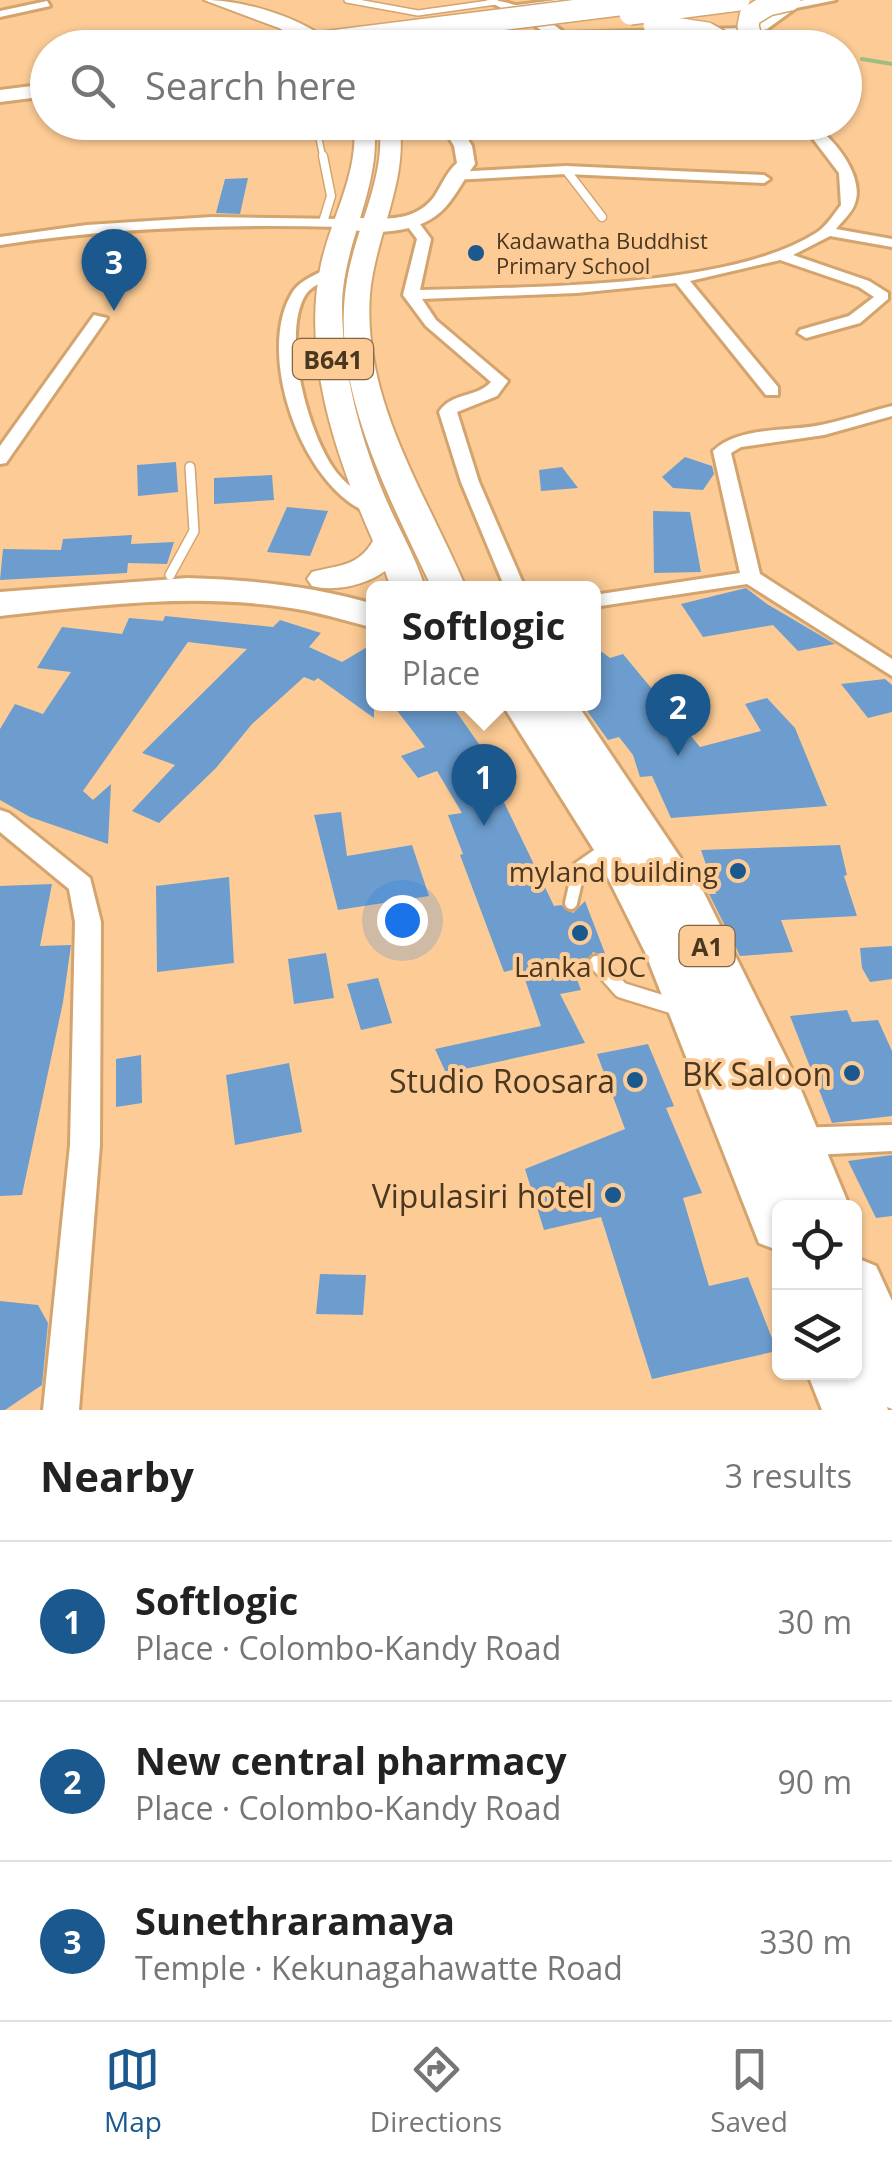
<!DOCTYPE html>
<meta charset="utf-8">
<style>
body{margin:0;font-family:"Open Sans",sans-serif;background:#f2f2f2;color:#222}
.controls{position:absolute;right:30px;bottom:30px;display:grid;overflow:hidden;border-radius:15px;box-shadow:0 2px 8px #0004}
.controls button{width:90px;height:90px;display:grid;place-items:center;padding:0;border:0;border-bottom:2px solid #e0e0e0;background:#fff;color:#222;font:50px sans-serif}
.you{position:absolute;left:402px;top:920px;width:35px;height:35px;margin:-25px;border:8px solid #fff;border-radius:50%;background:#1a73e8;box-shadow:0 0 0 15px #1a73e833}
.badge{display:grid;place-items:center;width:65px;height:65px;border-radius:50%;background:#1a588e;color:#fff;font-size:32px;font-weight:700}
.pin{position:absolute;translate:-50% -82px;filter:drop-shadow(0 2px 5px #0008)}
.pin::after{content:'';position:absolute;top:52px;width:35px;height:30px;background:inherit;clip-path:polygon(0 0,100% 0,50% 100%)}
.popup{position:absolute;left:366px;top:581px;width:235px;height:130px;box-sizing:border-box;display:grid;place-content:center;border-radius:15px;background:#fff;filter:drop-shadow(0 2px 8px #0005);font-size:32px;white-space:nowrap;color:#767676}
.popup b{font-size:38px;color:#222}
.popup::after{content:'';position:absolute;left:50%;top:100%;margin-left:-20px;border:20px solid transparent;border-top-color:#fff}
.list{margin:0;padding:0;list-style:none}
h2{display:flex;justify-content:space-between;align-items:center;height:130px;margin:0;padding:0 40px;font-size:42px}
h2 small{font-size:32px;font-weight:400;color:#767676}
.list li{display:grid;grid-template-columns:65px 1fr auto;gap:30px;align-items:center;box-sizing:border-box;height:160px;padding:0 40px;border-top:2px solid #e0e0e0}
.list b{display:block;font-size:38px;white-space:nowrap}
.list p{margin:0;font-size:32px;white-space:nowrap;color:#767676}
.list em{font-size:32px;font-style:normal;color:#767676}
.icon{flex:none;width:55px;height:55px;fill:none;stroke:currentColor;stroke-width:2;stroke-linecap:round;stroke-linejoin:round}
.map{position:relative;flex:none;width:892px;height:1410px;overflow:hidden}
.search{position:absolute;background:#fff;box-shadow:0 2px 8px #0004;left:30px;right:30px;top:30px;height:110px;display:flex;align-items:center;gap:25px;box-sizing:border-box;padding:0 35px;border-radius:55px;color:#767676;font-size:38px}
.sheet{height:610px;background:#fff}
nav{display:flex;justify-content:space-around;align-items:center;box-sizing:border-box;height:140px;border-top:2px solid #e0e0e0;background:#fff;font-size:28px;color:#767676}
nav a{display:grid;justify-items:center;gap:5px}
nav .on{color:#1a588e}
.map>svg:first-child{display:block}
.water{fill:#a0bc82}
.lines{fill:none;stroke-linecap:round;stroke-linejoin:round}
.stream{stroke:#a0bc82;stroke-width:4}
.building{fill:#6c9dce}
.lane-far4-casing{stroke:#d3a46e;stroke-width:8}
.lane-far3-casing{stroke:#d3a46e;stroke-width:11}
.lane-far2-casing{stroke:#d3a46e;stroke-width:12}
.lane-far1-casing{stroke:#d3a46e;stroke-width:18}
.lane-casing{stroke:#d3a46e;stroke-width:20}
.street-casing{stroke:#d3a46e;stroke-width:6}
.secondary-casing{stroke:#d3a46e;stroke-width:6}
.primary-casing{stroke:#d3a46e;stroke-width:4}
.highway-casing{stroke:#d3a46e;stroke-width:6}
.lane-far4{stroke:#fff;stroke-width:5}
.lane-far3{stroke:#fff;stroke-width:8}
.lane-far2{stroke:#fff;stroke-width:9}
.lane-far1{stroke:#fff;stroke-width:12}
.lane{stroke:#fff;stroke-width:15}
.street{fill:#fff;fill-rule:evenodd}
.secondary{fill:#fff;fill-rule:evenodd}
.primary{fill:#fff;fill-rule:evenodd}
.highway{fill:#fff;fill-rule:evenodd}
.highway-bridge-casing{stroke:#d3a46e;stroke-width:24;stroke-linecap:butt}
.highway-bridge{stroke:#fff;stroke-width:21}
.poi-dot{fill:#1a588e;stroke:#fdcc96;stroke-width:4}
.labels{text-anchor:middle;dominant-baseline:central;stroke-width:8;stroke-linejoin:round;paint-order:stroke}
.far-poi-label{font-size:22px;fill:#4a3720;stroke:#fdcc96;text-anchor:start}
.shield{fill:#fdcc96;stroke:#806443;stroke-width:2.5}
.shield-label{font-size:25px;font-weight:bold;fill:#4a3720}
.poi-label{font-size:28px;fill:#4a3720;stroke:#fdcc96;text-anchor:end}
.near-poi-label{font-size:32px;fill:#4a3720;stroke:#fdcc96;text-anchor:end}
</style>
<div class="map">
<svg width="892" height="1410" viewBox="0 0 892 1410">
<rect width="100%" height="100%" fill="#fdcc96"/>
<!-- water -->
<polygon class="water" points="711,38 801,44 798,48 548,48"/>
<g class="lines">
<!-- stream -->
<polyline class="stream" points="862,59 892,64"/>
</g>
<!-- building -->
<g class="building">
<polygon points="248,178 240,214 216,213 225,179"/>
<polygon points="685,457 712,466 714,474 703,490 673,488 662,477"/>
<polygon points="176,462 178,492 138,496 137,465"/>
<polygon points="562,467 578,488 541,491 539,470"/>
<polygon points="272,475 274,500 214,504 214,478"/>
<polygon points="287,507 328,511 310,556 267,552"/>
<polygon points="653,511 690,512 701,572 654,573"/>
<polygon points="132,535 131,544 174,542 167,564 128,563 127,573 0,580 3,549 61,550 63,539"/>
<polygon points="746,588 767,604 835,644 798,651 773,625 703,637 681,604"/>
<polygon points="165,616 273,627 280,620 321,633 309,647 342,662 374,643 374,718 318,678 314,681 304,677 252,724 216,768 159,823 132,811 175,765 142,753 247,649 188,642 83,791 93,800 111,784 108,844 30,817 0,800 0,729 15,704 43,714 71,672 37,668 62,627 122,634 129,618 163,621"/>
<polygon points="594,646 610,658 623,654 700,747 761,731 745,704 767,698 795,728 827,806 671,818 652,776 640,777 633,755 619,737 608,740 582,704 594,704"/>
<polygon points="885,679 892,685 892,712 868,718 841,684"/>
<polygon points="392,704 451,704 511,790 500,794 554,906 561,905 573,913 585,901 606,956 593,952 586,964 572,966 581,990 560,994 585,1043 446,1073 435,1049 541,1026 521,968 504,972 460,855 463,854 448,815 462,813 437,771 418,778 401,756 425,747"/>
<polygon points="341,812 347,856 412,845 429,896 338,910 314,815"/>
<polygon points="840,845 847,875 844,876 857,916 781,920 793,952 740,956 709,894 716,894 701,850"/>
<polygon points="229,877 234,963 157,972 156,886"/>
<polygon points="52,884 40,946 71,945 63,1002 22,1195 0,1196 0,886"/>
<polygon points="892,946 892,979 870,982 862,968 860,948"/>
<polygon points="326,953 334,998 294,1004 288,959"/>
<polygon points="378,978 392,1023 361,1030 347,984"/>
<polygon points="847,1010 852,1022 878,1020 892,1051 892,1116 832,1123 790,1016"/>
<polygon points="648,1044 674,1106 666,1108 702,1193 683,1198 709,1286 748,1277 777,1351 652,1379 601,1217 544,1230 525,1169 625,1129 597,1054"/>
<polygon points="141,1055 142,1103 116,1107 116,1059"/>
<polygon points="289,1063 302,1132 235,1145 226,1075"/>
<polygon points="892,1155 892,1216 876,1218 848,1161"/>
<polygon points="320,1274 366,1275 363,1315 316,1314"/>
<polygon points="0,1301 38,1305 48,1323 42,1385 5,1410 0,1410"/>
</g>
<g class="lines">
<defs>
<g id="lane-far4">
<polyline points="347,0 418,13 496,2"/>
<polyline points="316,124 323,158"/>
</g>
<g id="lane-far3">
<polyline points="323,156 331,196 323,222"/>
<polyline points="566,170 602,217"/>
</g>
<polyline id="lane-far2" points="170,575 194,531 190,467"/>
<g id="lane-far1">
<polyline points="571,903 579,868 606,849"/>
<polyline points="596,962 601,968"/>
</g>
<polyline id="lane" points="599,965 621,990 676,1007"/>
<g id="street">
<polygon points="557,0 573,2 507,10 502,7"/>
<path d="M804,0H836L796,8L767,29L746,34L562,39L557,36L562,33L746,28C768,23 781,5 804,0Z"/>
<polygon points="47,1 50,6 0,17 0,11"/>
<path d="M810,123C832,135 865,176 855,203C852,213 842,221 836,229L892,239V247L830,236L793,255L869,281L888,293V299L860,323L806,338L798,333L800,330L849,316L874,297L859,287L780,260L690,281L778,387V395H766L676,283L577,293L422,299L436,320L508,381L497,396L457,412L479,482L525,588H505L461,482L439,412C451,392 477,398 491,382L426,326L403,295L417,239L405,223L417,220L431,239L420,290C526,287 728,289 816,233C826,227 834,214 841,205L839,173L804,127Z"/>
<polygon points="566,166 764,175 770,179 764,183 566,174 454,180 448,176 454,172"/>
<path d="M212,217L342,219L349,223L342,227C227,224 114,227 0,245V237L87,225Z"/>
<path d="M326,269L338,272C329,280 313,284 306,294C280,334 309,438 337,473C349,488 365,497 382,505L384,509L375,515C304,495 252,351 294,290C302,280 315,275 326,269Z"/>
<polygon points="94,315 107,318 6,463 0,464 0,446"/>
<path d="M892,406V416L824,435L741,447L731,453L760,574L892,659V676L747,584L594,607V595L740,573L713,451C738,426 788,432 821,425C845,420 868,412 892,406Z"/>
<polygon points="0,810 9,813 90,878 101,922 100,1145 79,1410 43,1410 70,1145 75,922 69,889 0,832"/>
<polygon points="892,1125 892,1151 792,1156 781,1152 777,1142 781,1132 792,1128"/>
</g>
<g id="secondary">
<path d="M486,0C521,0 557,24 582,48H565L534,25Z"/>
<path d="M448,122H465L462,129L472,146L475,164C465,177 458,192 448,204C423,236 371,235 335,227V219L342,217C374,218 412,226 434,197C442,185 446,173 457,163L454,146L444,129Z"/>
</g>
<g id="primary">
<path d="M204,0C247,0 306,19 338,48H316L279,28Z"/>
<path d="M354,122H374C382,188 341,245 342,310C343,372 359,433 382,490C395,523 415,554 425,588H391L385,571C366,585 336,592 312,586L307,579L312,572C338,565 358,567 373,541C336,457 301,357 321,264C332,215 359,174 354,122Z"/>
<path d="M379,122H399C409,180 375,236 370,294C362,401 427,495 466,588H432C388,494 329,387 347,280C356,227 387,176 379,122Z"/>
</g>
<g id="highway">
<polygon points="48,84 48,96 0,102 0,90"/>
<path d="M188,578C252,580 312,586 374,604V628C344,620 315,611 284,607C190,593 94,606 0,616V592Z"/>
<polygon points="502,704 577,704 704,893 796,1078 850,1208 780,1208 780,1251 759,1243 645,952 594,850"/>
<polygon points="854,1257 876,1266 892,1301 892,1409 887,1407 888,1410 822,1410 807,1372 854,1372"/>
</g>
</defs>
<!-- lane-far4 casing -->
<use href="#lane-far4" class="lane-far4-casing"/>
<!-- lane-far3 casing -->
<use href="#lane-far3" class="lane-far3-casing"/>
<!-- lane-far2 casing -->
<use href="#lane-far2" class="lane-far2-casing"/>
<!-- lane-far1 casing -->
<use href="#lane-far1" class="lane-far1-casing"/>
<!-- lane casing -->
<use href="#lane" class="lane-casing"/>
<!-- street casing -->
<use href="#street" class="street-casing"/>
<!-- secondary casing -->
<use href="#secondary" class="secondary-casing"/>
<!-- primary casing -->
<use href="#primary" class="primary-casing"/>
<!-- highway casing -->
<use href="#highway" class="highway-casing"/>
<!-- lane-far4 -->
<use href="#lane-far4" class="lane-far4"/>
<!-- lane-far3 -->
<use href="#lane-far3" class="lane-far3"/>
<!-- lane-far2 -->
<use href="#lane-far2" class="lane-far2"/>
<!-- lane-far1 -->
<use href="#lane-far1" class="lane-far1"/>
<!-- lane -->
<use href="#lane" class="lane"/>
<!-- street -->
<use href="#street" class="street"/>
<!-- secondary -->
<use href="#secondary" class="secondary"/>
<!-- primary -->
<use href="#primary" class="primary"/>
<!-- highway -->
<use href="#highway" class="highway"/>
<defs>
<g id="highway-bridge">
<polyline points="630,14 739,0"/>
<polyline points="654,25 707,33 733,48"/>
<polyline points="275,48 658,0"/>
<polyline points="754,48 748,26 750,16 768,5 790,0"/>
</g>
</defs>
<!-- highway-bridge casing -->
<use href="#highway-bridge" class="highway-bridge-casing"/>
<!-- highway-bridge -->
<use href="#highway-bridge" class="highway-bridge"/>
</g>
<!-- markers -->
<g class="poi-dot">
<circle cx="476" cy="253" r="10"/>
<circle cx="738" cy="871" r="10"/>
<circle cx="580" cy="933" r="10"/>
<circle cx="852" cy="1073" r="10"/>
<circle cx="635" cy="1080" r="10"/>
<circle cx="613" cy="1195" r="10"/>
</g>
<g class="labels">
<!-- far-poi labels -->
<g class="far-poi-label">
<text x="496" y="240">Kadawatha Buddhist<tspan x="496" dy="25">Primary School</tspan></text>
</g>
<!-- shield labels -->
<g class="shield">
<rect x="293" y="339" width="80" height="40" rx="8"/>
<rect x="679.5" y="926" width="55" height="40" rx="8"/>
</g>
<g class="shield-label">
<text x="333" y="359">B641</text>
<text x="707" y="946">A1</text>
</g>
<!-- poi labels -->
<g class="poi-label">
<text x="718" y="871">myland building</text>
<text x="580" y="966" text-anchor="middle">Lanka IOC</text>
</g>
<!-- near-poi labels -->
<g class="near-poi-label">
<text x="832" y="1073">BK Saloon</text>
<text x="615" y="1080">Studio Roosara</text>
<text x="593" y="1195">Vipulasiri hotel</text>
</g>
</g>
</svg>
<div class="controls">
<button><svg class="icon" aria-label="locate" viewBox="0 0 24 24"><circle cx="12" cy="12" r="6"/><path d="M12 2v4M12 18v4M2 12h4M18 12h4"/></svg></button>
<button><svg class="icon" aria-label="layers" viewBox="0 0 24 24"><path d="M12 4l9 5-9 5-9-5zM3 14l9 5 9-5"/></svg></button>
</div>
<div class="you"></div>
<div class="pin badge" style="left:484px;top:826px">1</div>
<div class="popup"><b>Softlogic</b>Place</div>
<div class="pin badge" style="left:678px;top:756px">2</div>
<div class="pin badge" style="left:114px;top:311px">3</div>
<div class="search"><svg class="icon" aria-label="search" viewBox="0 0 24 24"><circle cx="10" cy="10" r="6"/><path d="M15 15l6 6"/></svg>Search here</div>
</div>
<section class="sheet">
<h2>Nearby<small>3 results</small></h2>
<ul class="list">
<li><span class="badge">1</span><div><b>Softlogic</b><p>Place · Colombo-Kandy Road</p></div><em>30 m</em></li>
<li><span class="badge">2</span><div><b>New central pharmacy</b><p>Place · Colombo-Kandy Road</p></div><em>90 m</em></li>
<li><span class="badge">3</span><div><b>Sunethraramaya</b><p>Temple · Kekunagahawatte Road</p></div><em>330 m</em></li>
</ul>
</section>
<nav>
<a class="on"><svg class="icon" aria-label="map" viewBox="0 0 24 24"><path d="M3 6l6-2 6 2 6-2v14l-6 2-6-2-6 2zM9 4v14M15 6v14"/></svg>Map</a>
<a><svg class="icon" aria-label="directions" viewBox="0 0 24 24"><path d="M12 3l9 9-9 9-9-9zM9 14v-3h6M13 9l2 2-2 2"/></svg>Directions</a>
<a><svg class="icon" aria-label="saved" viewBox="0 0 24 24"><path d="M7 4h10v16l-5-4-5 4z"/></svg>Saved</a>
</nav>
